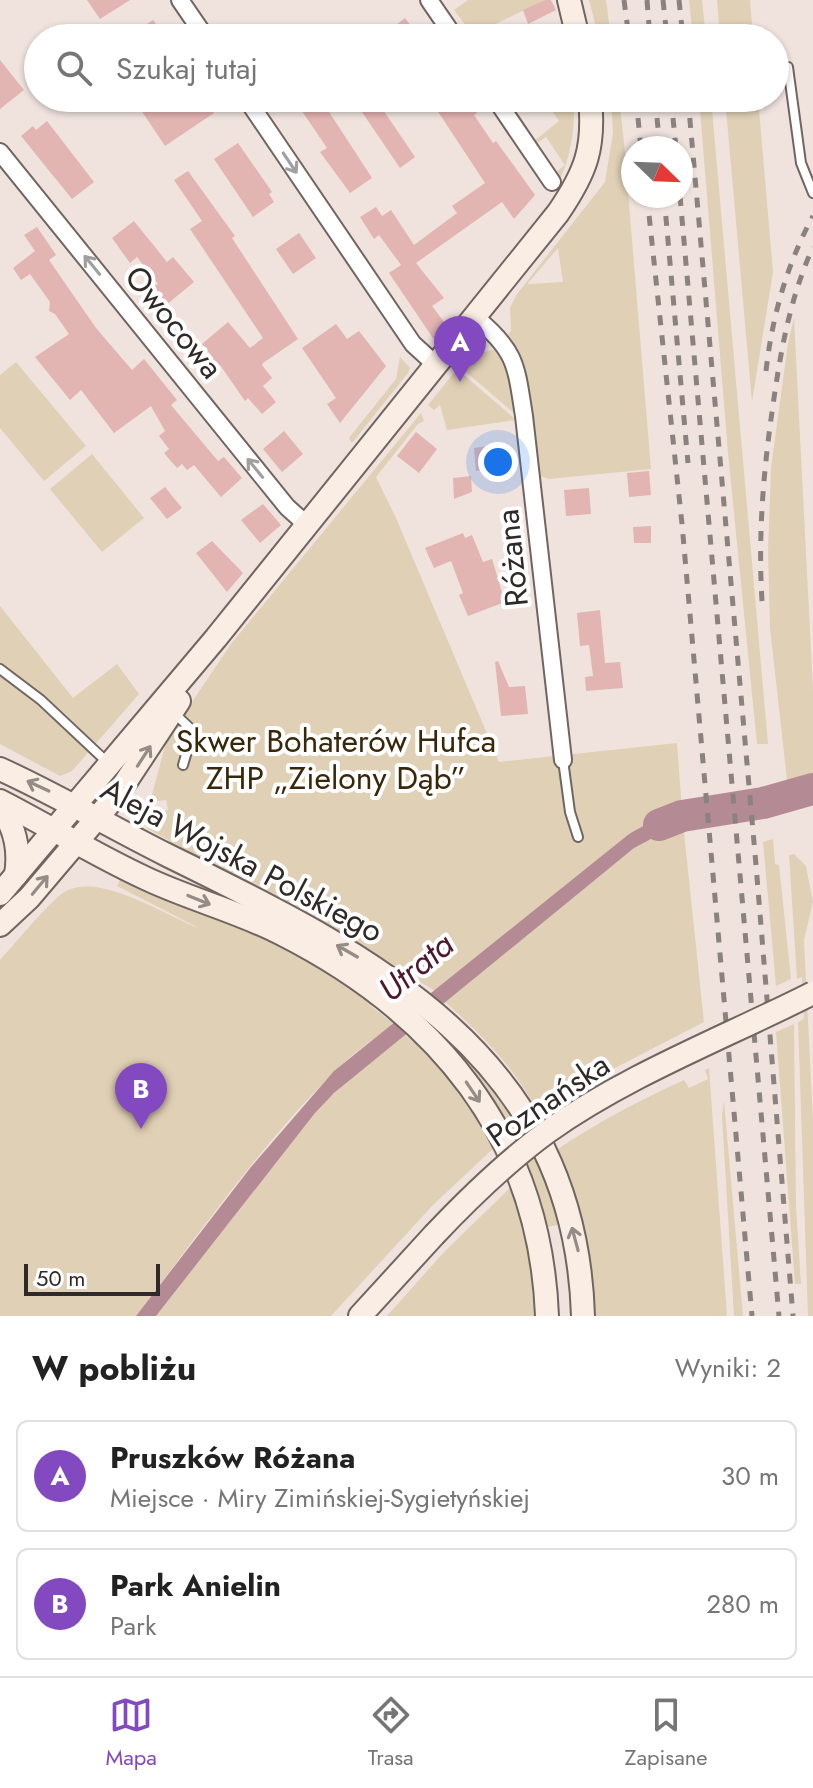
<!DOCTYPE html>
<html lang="pl">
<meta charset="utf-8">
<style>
body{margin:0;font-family:Jost,sans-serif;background:#f6f6f6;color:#222}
.compass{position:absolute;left:621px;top:136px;width:72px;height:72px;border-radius:50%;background:#fff;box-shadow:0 2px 6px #0004;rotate:113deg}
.scale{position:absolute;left:24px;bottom:20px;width:136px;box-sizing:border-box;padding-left:8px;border:4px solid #2f2a29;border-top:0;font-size:22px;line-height:28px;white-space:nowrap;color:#2f2a29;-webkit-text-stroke:6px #fff;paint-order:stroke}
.you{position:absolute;left:498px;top:462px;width:28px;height:28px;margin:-20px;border:6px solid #fff;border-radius:50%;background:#1a73e8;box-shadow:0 0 0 12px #1a73e833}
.badge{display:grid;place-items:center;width:52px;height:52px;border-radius:50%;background:#8349c0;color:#fff;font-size:26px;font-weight:700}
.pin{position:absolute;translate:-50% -66px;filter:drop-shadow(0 2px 4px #0008)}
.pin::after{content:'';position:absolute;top:42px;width:28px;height:24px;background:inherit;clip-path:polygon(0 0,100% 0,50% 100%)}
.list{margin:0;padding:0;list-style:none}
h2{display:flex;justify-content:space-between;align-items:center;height:104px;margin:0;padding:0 32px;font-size:34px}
h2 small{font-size:26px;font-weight:400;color:#767676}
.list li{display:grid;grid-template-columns:52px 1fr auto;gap:24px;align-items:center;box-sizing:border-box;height:112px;margin:0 16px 16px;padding:0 16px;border:2px solid #e0e0e0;border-radius:12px}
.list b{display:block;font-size:30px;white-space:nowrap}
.list p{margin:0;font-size:26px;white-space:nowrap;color:#767676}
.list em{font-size:26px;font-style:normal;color:#767676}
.icon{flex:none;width:44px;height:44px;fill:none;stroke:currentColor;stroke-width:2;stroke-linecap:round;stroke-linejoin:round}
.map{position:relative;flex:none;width:813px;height:1316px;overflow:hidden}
.search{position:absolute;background:#fff;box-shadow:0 2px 6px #0004;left:24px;right:24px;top:24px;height:88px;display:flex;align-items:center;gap:20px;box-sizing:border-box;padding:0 28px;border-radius:44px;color:#767676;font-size:30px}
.sheet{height:360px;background:#fff}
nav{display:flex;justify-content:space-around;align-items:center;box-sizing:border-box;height:112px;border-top:2px solid #e0e0e0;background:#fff;font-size:22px;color:#767676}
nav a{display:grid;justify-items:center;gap:4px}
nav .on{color:#8349c0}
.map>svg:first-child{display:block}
.green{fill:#e0d0b6;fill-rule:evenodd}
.water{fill:#b48a95}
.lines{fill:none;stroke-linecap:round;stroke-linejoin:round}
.river{stroke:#b48a95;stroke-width:32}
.building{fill:#e2b4b2}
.lane-casing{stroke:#706561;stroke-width:12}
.street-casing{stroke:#706561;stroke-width:20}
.secondary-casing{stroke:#706561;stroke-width:26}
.lane{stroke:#fff;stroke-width:8}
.street{stroke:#fff;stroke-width:16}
.secondary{stroke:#faede3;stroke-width:22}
.rail{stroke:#8a827f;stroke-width:5;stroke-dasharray:10 10;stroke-linecap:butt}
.secondary-bridge-casing{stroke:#706561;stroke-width:26;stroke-linecap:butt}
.secondary-bridge{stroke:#faede3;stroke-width:22}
.oneway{stroke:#a19f9f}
.oneway2{stroke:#948c86}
.labels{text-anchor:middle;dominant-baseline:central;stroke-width:8;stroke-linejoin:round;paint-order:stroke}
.street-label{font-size:32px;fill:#2f2a29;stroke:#fff}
.park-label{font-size:32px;fill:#382709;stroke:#fff}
.water-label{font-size:34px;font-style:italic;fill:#4f192d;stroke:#fff}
</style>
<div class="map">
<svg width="813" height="1316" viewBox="0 0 813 1316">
<rect width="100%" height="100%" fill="#f0e3de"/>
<!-- green -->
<g class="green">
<polygon points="468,0 545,0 473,35 454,10"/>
<polygon points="589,0 606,0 611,38 599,38"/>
<polygon points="689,0 702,0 706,38 693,38"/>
<polygon points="717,0 750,0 753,38 720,38"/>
<path d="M544,98H574C575,131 571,157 557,186L545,188L530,166L555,173L565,165L546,137L537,143L533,142L559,121Z"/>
<path d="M611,98H619L624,143L651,469L549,479L537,475L520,364L516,347L508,334L511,331L510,308L517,294L605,182L613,133ZM558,248L563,282L528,284V283Z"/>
<polygon points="699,98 711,98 768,744 757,744 728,453"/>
<polygon points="725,98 758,98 773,272 752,402"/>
<polygon points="794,318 813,690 813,783 788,789 770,628 768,550 771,468 788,343"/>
<polygon points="497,349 506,358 519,413 515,414 459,366 471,355"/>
<polygon points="400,357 410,368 408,373 352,443 349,438 396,379"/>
<polygon points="16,362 86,446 44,481 0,428 0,375"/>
<polygon points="457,369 513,417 515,420 447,430 440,405 434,410 428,405"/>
<polygon points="421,413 424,421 418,424 376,477 396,518 499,762 677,743 682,810 652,820 629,834 435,991 356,942 146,828 155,813 168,810 166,800 150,802 167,739 231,644"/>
<polygon points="92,454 144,518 102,552 50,489"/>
<polygon points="0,606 73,698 117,664 139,694 72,771 60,776 0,744"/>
<path d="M683,823L704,1022L582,1085L539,1114C515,1068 482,1035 444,1001L634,848L659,833Z"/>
<polygon points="773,839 775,864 779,865 791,979 776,986 763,842"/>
<polygon points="794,854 806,866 813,902 804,940 813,1122 813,1316 808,1316 798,1022 804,1019 802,977 797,979 789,855"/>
<path d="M121,878L264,936L305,957L374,1002L372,1007L394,1024C373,1040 350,1055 332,1074C259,1147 199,1234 136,1316H0V960C19,939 38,915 59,896C93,866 164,916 199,928L117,886Z"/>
<polygon points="794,1024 796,1206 801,1284 795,1284 776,1032"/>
<path d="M403,1033L413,1042L415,1041C447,1073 471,1108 496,1146L433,1205L331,1316H156L322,1104Z"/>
<path d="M445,1035L493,1083L540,1162L561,1224L548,1227C526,1157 494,1096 446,1041Z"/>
<path d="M709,1068L727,1316H594C591,1257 578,1205 558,1149C598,1122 640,1100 684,1080L689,1088L708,1079L705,1070Z"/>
<polygon points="724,1101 743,1316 734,1316 722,1116"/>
<polygon points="513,1185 528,1231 534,1316 387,1316 443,1253"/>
</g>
<!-- water -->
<path class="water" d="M698,808L699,820L679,824L634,848L334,1093L315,1113L156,1316H136L251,1167L334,1071L629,834C651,821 672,810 698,808Z"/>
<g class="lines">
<!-- river -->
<polyline class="river" points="659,825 682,816 763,803 813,789"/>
</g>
<!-- building -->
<g class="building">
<polygon points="87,0 130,0 100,19"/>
<polygon points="545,0 551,0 556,10 528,24 523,10"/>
<polygon points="405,18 420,38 378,38 391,29"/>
<polygon points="153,20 166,38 126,38"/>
<polygon points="0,60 24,90 0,109"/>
<polygon points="133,98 204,98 214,113 165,146"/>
<polygon points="293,98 320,98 372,178 350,193 320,152 327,148"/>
<polygon points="375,98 415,157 400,168 360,109"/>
<polygon points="429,98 467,98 477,113 474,115 493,143 496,141 535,195 514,219 502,202 416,263 444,298 432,306 447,326 435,341 389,273 401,265 379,235 374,239 360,217 376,207 382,216 391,210 414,245 457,213 452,206 485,183"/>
<polygon points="47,121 94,182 72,199 21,136 33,126 36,130"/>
<polygon points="238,143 272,192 269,194 274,202 253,217 214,159"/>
<polygon points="188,171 235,236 232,238 298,339 263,363 262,365 272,378 263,386 276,402 262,414 248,398 245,401 220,365 217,367 208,356 210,354 202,344 228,322 250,348 263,338 190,229 202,221 174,180"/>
<polygon points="134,221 167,262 173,257 194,282 166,305 152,288 158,284 137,257 130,263 112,238"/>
<polygon points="37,227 56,255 49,260 96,328 132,370 144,359 177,400 171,405 218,461 224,457 242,478 221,497 194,465 187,470 182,464 177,468 164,453 169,449 159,436 165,431 151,406 114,433 81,390 70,400 35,357 69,334 55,314 49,311 50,302 30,274 21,280 13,268 35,251 24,235"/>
<polygon points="299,233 316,258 293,274 276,249"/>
<polygon points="336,324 347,339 359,331 386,366 340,423 327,404 336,398 302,348"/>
<polygon points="284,431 303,454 282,472 263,449"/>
<polygon points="416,432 437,449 419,473 397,456"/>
<polygon points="498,445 500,468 476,471 474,448"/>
<polygon points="649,471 651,495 629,497 627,473"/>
<polygon points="471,476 472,492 454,499 453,478"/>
<polygon points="165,487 182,508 167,519 150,498"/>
<polygon points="589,488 591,514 566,516 564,490"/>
<polygon points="263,504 281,525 260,543 241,520"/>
<polygon points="651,526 651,543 634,543 633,527"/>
<polygon points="463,533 465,538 472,535 483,562 492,559 505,602 468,616 459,595 463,593 451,561 434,568 425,548"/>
<polygon points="212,541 243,573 227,592 196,553"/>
<polygon points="600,610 605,663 620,662 623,688 586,691 585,677 593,676 589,645 580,646 577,613"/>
<polygon points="498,661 509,687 525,686 528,714 501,716 495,662"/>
</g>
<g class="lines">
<defs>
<g id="lane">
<polyline points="788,67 801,163 813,193"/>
<polyline points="0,669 41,700 107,762"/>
<polyline points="173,712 193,731 183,765"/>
<polyline points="563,760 570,812 578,837"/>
</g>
<g id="street">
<polyline points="180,0 206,38"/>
<polyline points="429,0 455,38"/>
<polyline points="246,98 413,344 436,365"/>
<polyline points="495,98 552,182"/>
<polyline points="0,152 287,507 307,525"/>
<path d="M475,317C517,351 516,366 524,416L563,760"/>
</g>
<g id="secondary">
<polyline points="569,0 578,38"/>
<path d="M0,769C57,795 111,827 167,855C373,956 575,1056 583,1316"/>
<path d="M0,801C49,826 95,855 145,878C189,899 237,911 280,933C437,1012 540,1136 547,1316"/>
<path d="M0,807C16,828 20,850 16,875"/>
<path d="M0,894L216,638L558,213C586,172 595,148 590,98"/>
<polyline points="0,925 29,898 119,792 179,701"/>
<polyline points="360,1316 434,1235"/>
</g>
</defs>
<!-- lane casing -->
<use href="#lane" class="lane-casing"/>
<!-- street casing -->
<use href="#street" class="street-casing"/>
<!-- secondary casing -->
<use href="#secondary" class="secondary-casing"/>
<!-- lane -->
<use href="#lane" class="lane"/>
<!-- street -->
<use href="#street" class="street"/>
<!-- secondary -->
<use href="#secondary" class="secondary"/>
<!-- rail -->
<g class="rail">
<polyline points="624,0 629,38"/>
<polyline points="647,0 650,38"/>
<polyline points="663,0 667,38"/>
<polyline points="679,0 683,38"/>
<polyline points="636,98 641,148"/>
<polyline points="655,98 660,148"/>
<polyline points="671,98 676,148"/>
<polyline points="688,98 756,865 793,1316"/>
<polyline points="647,196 682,524 752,1316"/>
<polyline points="664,196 688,463"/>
<polyline points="680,196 779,1316"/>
<path d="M766,371C772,317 787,264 813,216"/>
<path d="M762,601C758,538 763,475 772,412C780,355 789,300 813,247"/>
</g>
<defs>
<path id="secondary-bridge" d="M434,1235C469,1198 506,1162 547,1132C629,1074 724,1038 813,993"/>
</defs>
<!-- secondary-bridge casing -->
<use href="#secondary-bridge" class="secondary-bridge-casing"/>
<!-- secondary-bridge -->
<use href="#secondary-bridge" class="secondary-bridge"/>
</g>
<!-- one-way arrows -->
<defs><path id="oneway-shaft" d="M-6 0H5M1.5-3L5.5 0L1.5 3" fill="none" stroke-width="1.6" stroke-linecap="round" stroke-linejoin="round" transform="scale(2)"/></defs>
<g class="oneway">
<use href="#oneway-shaft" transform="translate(290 163) rotate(56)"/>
<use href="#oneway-shaft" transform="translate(92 265) rotate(-129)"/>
<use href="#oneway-shaft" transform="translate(255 468) rotate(-129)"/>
</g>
<g class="oneway2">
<use href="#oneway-shaft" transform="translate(144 756) rotate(-57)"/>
<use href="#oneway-shaft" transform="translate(38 786) rotate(-155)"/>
<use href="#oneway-shaft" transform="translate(40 885) rotate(-50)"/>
<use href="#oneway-shaft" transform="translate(199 900) rotate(22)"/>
<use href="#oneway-shaft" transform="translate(347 951) rotate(-150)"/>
<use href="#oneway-shaft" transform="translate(473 1092) rotate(56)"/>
<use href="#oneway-shaft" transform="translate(575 1239) rotate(-105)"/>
</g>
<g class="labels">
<!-- street labels -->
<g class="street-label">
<text transform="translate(174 322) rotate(51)">Owocowa</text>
<text transform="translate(512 558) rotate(-96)">Różana</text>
<text transform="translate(242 860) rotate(28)">Aleja Wojska Polskiego</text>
<text transform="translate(548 1100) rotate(-34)">Poznańska</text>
</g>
<!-- park labels -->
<g class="park-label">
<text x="336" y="741">Skwer Bohaterów Hufca<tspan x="336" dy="37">ZHP „Zielony Dąb”</tspan></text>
</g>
<!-- water labels -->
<g class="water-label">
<text transform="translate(416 967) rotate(-40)">Utrata</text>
</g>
</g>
</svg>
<svg class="compass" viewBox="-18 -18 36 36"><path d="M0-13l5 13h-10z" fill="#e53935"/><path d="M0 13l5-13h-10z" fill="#767676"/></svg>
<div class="scale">50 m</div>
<div class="you"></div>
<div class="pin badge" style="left:460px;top:382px">A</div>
<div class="pin badge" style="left:141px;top:1129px">B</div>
<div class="search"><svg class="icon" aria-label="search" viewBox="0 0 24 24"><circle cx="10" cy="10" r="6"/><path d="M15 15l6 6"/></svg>Szukaj tutaj</div>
</div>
<section class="sheet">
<h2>W pobliżu<small>Wyniki: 2</small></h2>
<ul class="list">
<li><span class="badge">A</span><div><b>Pruszków Różana</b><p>Miejsce · Miry Zimińskiej-Sygietyńskiej</p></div><em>30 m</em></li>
<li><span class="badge">B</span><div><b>Park Anielin</b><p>Park</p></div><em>280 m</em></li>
</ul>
</section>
<nav>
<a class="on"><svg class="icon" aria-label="map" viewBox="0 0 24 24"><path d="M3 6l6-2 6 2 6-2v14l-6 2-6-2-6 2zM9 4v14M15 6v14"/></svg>Mapa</a>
<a><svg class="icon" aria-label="directions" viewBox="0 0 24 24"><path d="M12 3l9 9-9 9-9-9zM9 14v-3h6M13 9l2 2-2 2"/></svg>Trasa</a>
<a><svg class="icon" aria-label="saved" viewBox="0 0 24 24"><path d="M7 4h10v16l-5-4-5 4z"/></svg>Zapisane</a>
</nav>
